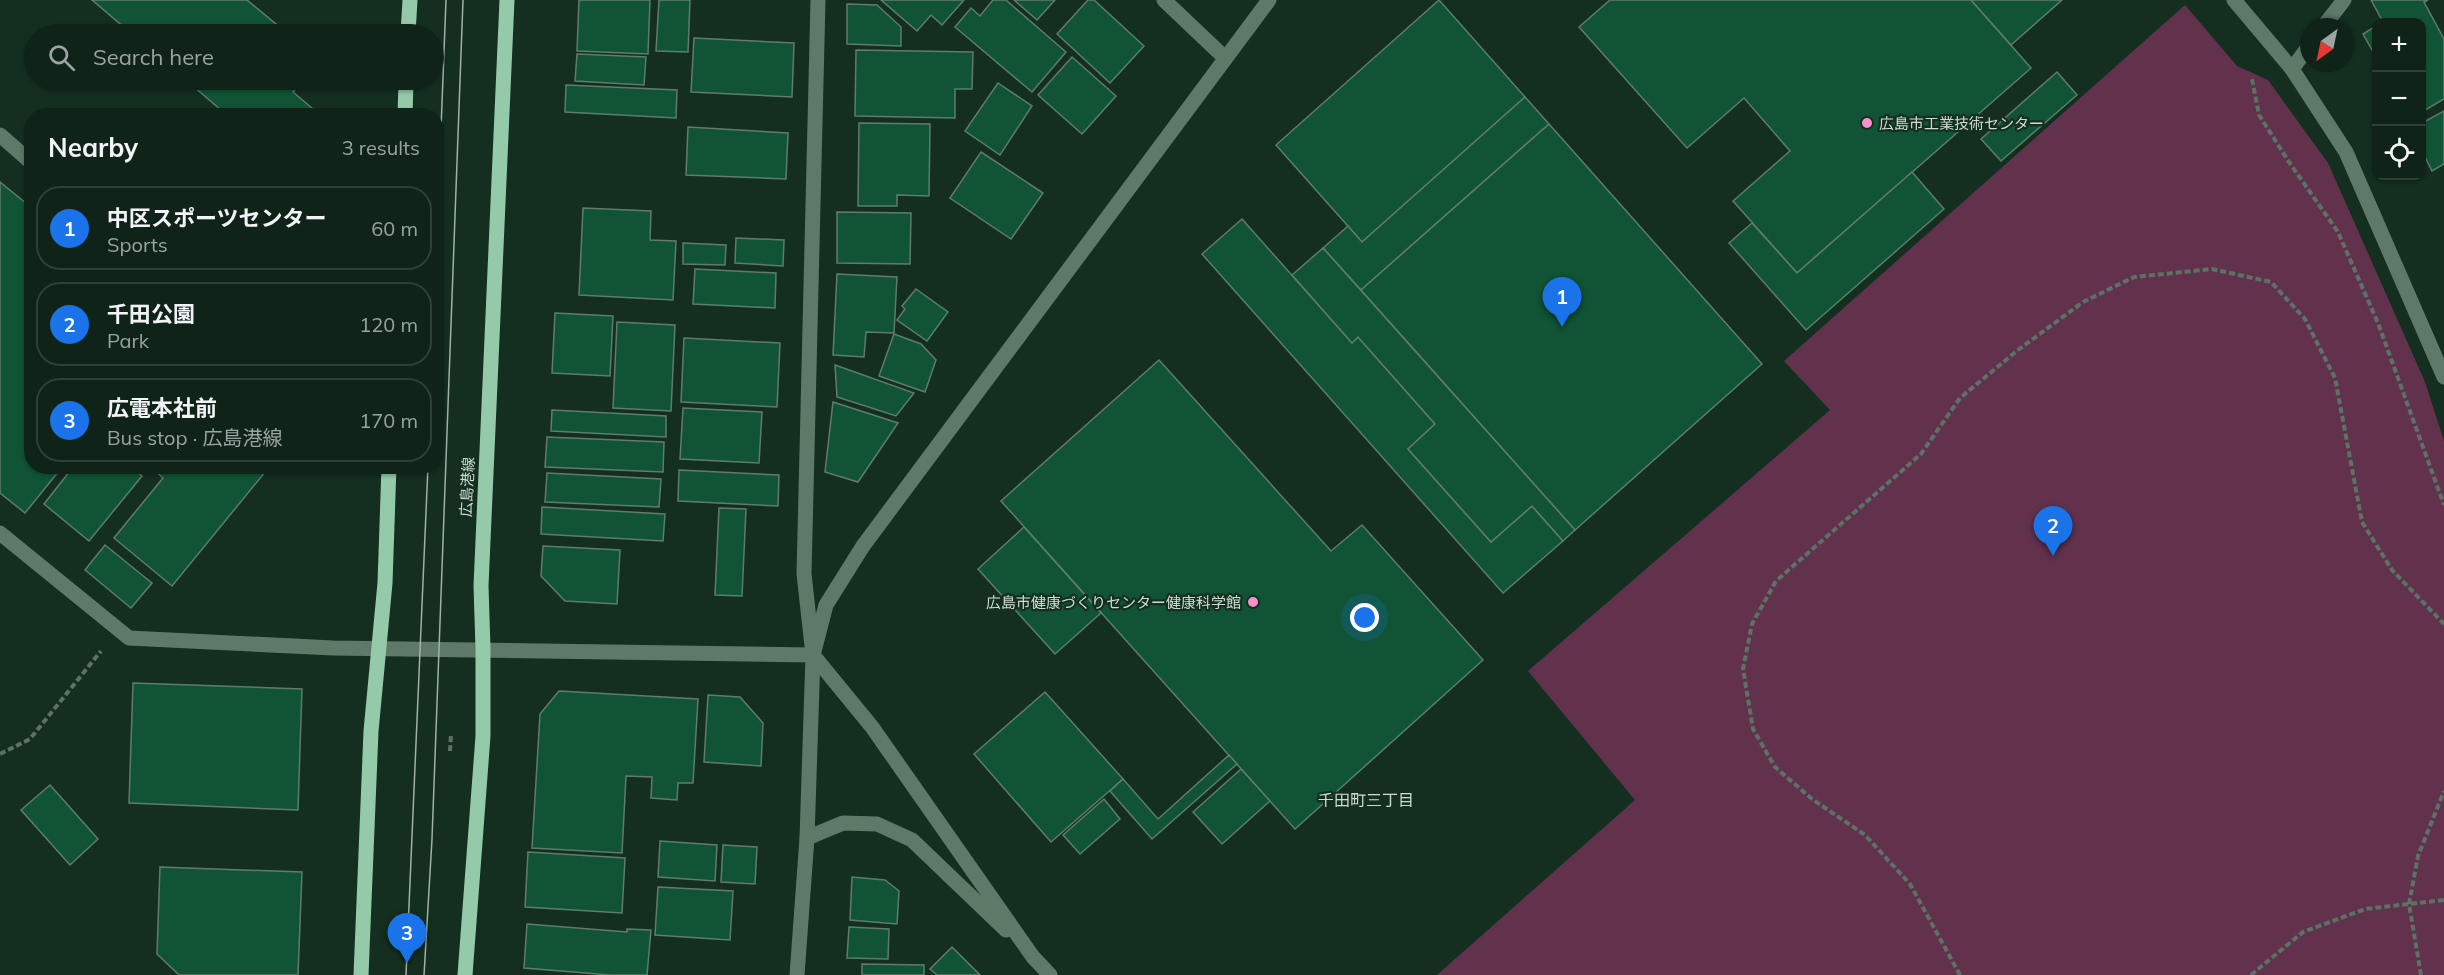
<!DOCTYPE html>
<meta charset="utf-8">
<style>
body{margin:0;font-family:Mulish,"Noto Sans JP",sans-serif;background:#182b21;color:#f1f3f6}
.controls{position:absolute;right:18px;top:18px;display:grid;overflow:hidden;border-radius:12px;box-shadow:0 2px 4px #0004}
.controls button{width:54px;height:54px;display:grid;place-items:center;padding:0;border:0;border-bottom:2px solid #2f4037;background:#0f2318;color:#f1f3f6;font:30px sans-serif}
.compass{position:absolute;left:2300px;top:18px;width:54px;height:54px;border-radius:50%;background:#0f2318;box-shadow:0 2px 4px #0004;rotate:213deg}
.you{position:absolute;left:1365px;top:618px;width:21px;height:21px;margin:-15px;border:4px solid #fff;border-radius:50%;background:#1a73e8;box-shadow:0 0 0 9px #1a73e833}
.badge{display:grid;place-items:center;width:39px;height:39px;border-radius:50%;background:#1a73e8;color:#fff;font-size:20px;font-weight:700}
.pin{position:absolute;translate:-50% -50px;filter:drop-shadow(0 2px 3px #0008)}
.pin::after{content:'';position:absolute;top:32px;width:21px;height:18px;background:inherit;clip-path:polygon(0 0,100% 0,50% 100%)}
.list{margin:0;padding:0;list-style:none}
h2{display:flex;justify-content:space-between;align-items:center;height:78px;margin:0;padding:0 24px;font-size:26px}
h2 small{font-size:20px;font-weight:400;color:#9ba4a2}
.list li{display:grid;grid-template-columns:39px 1fr auto;gap:18px;align-items:center;box-sizing:border-box;height:84px;margin:0 12px 12px;padding:0 12px;border:2px solid #2f4037;border-radius:24px}
.list b{display:block;font-size:22px;white-space:nowrap}
.list p{margin:0;font-size:20px;white-space:nowrap;color:#9ba4a2}
.list em{font-size:20px;font-style:normal;color:#9ba4a2}
.icon{flex:none;width:33px;height:33px;fill:none;stroke:currentColor;stroke-width:2;stroke-linecap:round;stroke-linejoin:round}
.map{position:relative;flex:none;width:2444px;height:975px;overflow:hidden}
.search{position:absolute;background:#0f2318;box-shadow:0 2px 4px #0004;left:24px;top:24px;width:420px;height:66px;display:flex;align-items:center;gap:15px;box-sizing:border-box;padding:0 21px;border-radius:33px;color:#9ba4a2;font-size:22px}
.panel{position:absolute;background:#0f2318;box-shadow:0 2px 4px #0004;left:24px;top:108px;width:420px;height:366px;border-radius:24px}
.map>svg:first-child{display:block}
.green{fill:#62324d}
.building{fill:#105435;stroke:#5f7c6b;stroke-width:1.5}
.lines{fill:none;stroke-linecap:round;stroke-linejoin:round}
.path{stroke:#5b7265;stroke-width:4;stroke-dasharray:6 3;stroke-linecap:butt}
.minor{stroke:#5f7969;stroke-width:15}
.major{stroke:#94caaa;stroke-width:15}
.tram{stroke:#a0b2a6;stroke-width:1.5}
.poi-dot{fill:#f890cb;stroke:#142f20;stroke-width:2}
.labels{text-anchor:middle;dominant-baseline:central;stroke-width:4.5;stroke-linejoin:round;paint-order:stroke}
.poi-label{font-size:15px;fill:#cddcd2;stroke:#142f20;text-anchor:start}
.street-label{font-size:15px;fill:#cddcd2;stroke:#142f20}
.neighbourhood-label{font-size:16px;fill:#cddcd2;stroke:#142f20}
</style>
<div class="map">
<svg width="2444" height="975" viewBox="0 0 2444 975">
<rect width="100%" height="100%" fill="#142f20"/>
<!-- green -->
<polygon class="green" points="2185,5 2237,66 2268,80 2328,163 2425,382 2444,441 2444,975 1437,975 1635,800 1528,671 1830,410 1784,361"/>
<!-- building -->
<g class="building">
<polygon points="92,0 247,0 288,34 132,34"/>
<polygon points="579,0 650,0 648,54 577,51"/>
<polygon points="659,0 690,0 688,52 656,51"/>
<polygon points="881,0 964,0 942,25 931,15 917,31"/>
<polygon points="993,0 1006,0 1066,52 1032,92 955,27 971,8 980,16"/>
<polygon points="1014,0 1055,0 1037,20"/>
<polygon points="1088,0 1094,0 1144,46 1110,83 1057,34"/>
<polygon points="1439,0 1525,97 1362,242 1276,145"/>
<polygon points="1610,0 1971,0 2031,68 1797,273 1733,201 1790,151 1744,98 1687,148 1579,27"/>
<polygon points="1971,0 2062,0 2011,45"/>
<polygon points="2371,0 2428,0 2424,2 2444,39 2444,99 2422,112 2422,22 2383,22"/>
<polygon points="847,4 877,5 901,27 901,46 847,44"/>
<polygon points="2376,26 2376,57 2363,34"/>
<polygon points="694,38 794,43 792,97 691,92"/>
<polygon points="856,50 973,52 972,89 955,89 955,118 855,116"/>
<polygon points="577,54 646,57 644,85 575,81"/>
<polygon points="1072,57 1116,96 1082,134 1038,95"/>
<polygon points="2057,72 2077,95 2001,161 1981,139"/>
<polygon points="186,80 304,80 293,92 319,114 228,116"/>
<polygon points="998,83 1032,106 1000,155 965,131"/>
<polygon points="566,85 677,90 676,118 565,112"/>
<polygon points="1525,97 1549,124 1361,290 1323,248 1348,226 1362,242"/>
<polygon points="2444,111 2444,164 2432,171 2422,151 2422,123"/>
<polygon points="859,123 930,124 929,196 897,195 897,206 858,206"/>
<polygon points="1549,124 1762,364 1575,530 1361,290"/>
<polygon points="688,127 788,133 786,179 686,175"/>
<polygon points="981,152 1043,193 1011,239 950,198"/>
<polygon points="1912,172 1944,209 1806,330 1729,243 1752,223 1797,273"/>
<polygon points="0,182 32,208 32,466 63,466 25,513 0,493"/>
<polygon points="583,208 651,211 650,240 676,241 673,300 579,295"/>
<polygon points="837,212 911,213 910,264 837,263"/>
<polygon points="1242,219 1352,343 1358,337 1435,424 1408,449 1491,542 1532,506 1563,541 1503,593 1202,254"/>
<polygon points="736,238 784,240 783,266 735,263"/>
<polygon points="683,243 726,245 725,265 683,264"/>
<polygon points="1323,248 1575,530 1563,541 1532,506 1491,542 1408,449 1435,424 1358,337 1352,343 1292,275"/>
<polygon points="695,269 776,273 775,308 693,304"/>
<polygon points="837,274 897,277 894,333 866,332 864,357 833,355"/>
<polygon points="916,289 948,312 927,341 897,320 905,309 902,306"/>
<polygon points="555,313 613,316 610,376 552,373"/>
<polygon points="617,322 675,325 671,411 613,408"/>
<polygon points="894,334 921,344 936,360 925,392 879,376"/>
<polygon points="684,338 780,343 777,407 681,402"/>
<polygon points="1159,360 1331,551 1362,525 1483,660 1295,829 1001,501"/>
<polygon points="835,365 914,393 896,416 837,397"/>
<polygon points="833,402 898,423 858,482 825,472"/>
<polygon points="683,408 762,412 759,463 680,459"/>
<polygon points="552,410 666,416 666,437 551,431"/>
<polygon points="547,437 664,442 663,472 545,467"/>
<polygon points="74,466 130,466 142,476 89,541 44,504"/>
<polygon points="150,466 270,466 172,586 114,538 163,478"/>
<polygon points="679,470 779,475 778,506 678,501"/>
<polygon points="547,473 661,479 659,507 545,502"/>
<polygon points="542,507 665,514 663,541 541,534"/>
<polygon points="719,508 746,509 742,596 715,595"/>
<polygon points="1024,527 1101,613 1055,654 978,569"/>
<polygon points="105,545 152,583 131,608 85,570"/>
<polygon points="543,546 620,550 617,604 565,601 541,576"/>
<polygon points="133,683 302,689 298,810 129,803"/>
<polygon points="559,691 698,699 693,783 678,783 677,800 651,798 652,777 626,776 622,853 532,848 540,714"/>
<polygon points="1045,692 1123,779 1051,842 974,754"/>
<polygon points="708,695 740,697 763,723 761,766 704,762"/>
<polygon points="1229,755 1237,764 1152,839 1110,791 1123,779 1158,819"/>
<polygon points="1241,769 1270,801 1222,844 1193,812"/>
<polygon points="50,785 98,839 70,865 21,810"/>
<polygon points="1104,799 1120,819 1080,854 1063,835"/>
<polygon points="660,841 717,845 715,881 658,877"/>
<polygon points="723,845 757,847 755,884 721,882"/>
<polygon points="528,852 625,858 622,913 525,907"/>
<polygon points="160,867 302,872 298,975 179,975 157,954"/>
<polygon points="852,877 885,880 899,891 897,924 850,920"/>
<polygon points="658,887 733,891 730,940 655,935"/>
<polygon points="527,924 627,932 627,929 651,930 647,975 610,975 524,968"/>
<polygon points="849,927 889,929 888,959 847,958"/>
<polygon points="952,947 980,975 937,975 930,969"/>
<polygon points="862,964 924,965 924,975 862,975"/>
</g>
<g class="lines">
<!-- path -->
<g class="path">
<polyline points="2252,79 2259,115 2289,162 2338,232 2378,323 2444,505"/>
<polyline points="450,751 451,735"/>
<polyline points="0,754 30,739 101,651"/>
<polyline points="1960,975 1910,884 1865,835 1812,799 1775,767 1753,729 1743,669 1752,624 1776,581 1921,454 1960,398 2018,350 2083,302 2134,277 2212,269 2271,282 2305,319 2335,378 2362,522 2392,570 2444,624"/>
<polyline points="2251,975 2303,932 2365,909 2444,900"/>
<polyline points="2421,975 2409,904 2418,856 2444,791"/>
</g>
<!-- minor -->
<g class="minor">
<polyline points="1164,0 1225,58"/>
<polyline points="2234,0 2292,69 2346,152 2444,377"/>
<polyline points="2323,27 2344,0"/>
<polyline points="2292,69 2309,46"/>
<polyline points="0,135 32,163"/>
<polyline points="0,533 129,638 333,648 813,655"/>
<polyline points="807,838 843,823 877,824 912,840 1006,930"/>
<polyline points="797,975 807,838 813,655 804,574 818,0"/>
<polyline points="1050,975 1033,957 872,727 813,655 826,605 863,546 1269,0"/>
</g>
<!-- major -->
<g class="major">
<polyline points="408,34 410,0"/>
<polyline points="405,116 406,80"/>
<polyline points="361,975 371,731 385,583 389,466"/>
<polyline points="465,975 483,736 483,649 481,586 507,0"/>
</g>
<!-- tram -->
<g class="tram">
<polyline points="436,258 446,0"/>
<polyline points="406,975 428,466"/>
<polyline points="424,975 432,839 463,0"/>
</g>
</g>
<!-- markers -->
<g class="poi-dot">
<circle cx="1867" cy="123" r="6"/>
<circle cx="1253" cy="602" r="6"/>
</g>
<g class="labels">
<!-- poi labels -->
<g class="poi-label">
<text x="1879" y="123">広島市工業技術センター</text>
<text x="1241" y="602" text-anchor="end">広島市健康づくりセンター健康科学館</text>
</g>
<!-- street labels -->
<g class="street-label">
<text transform="translate(467 487) rotate(-87)">広島港線</text>
</g>
<!-- neighbourhood labels -->
<g class="neighbourhood-label">
<text x="1366" y="800">千田町三丁目</text>
</g>
</g>
</svg>
<div class="controls">
<button>+</button>
<button>−</button>
<button><svg class="icon" aria-label="locate" viewBox="0 0 24 24"><circle cx="12" cy="12" r="6"/><path d="M12 2v4M12 18v4M2 12h4M18 12h4"/></svg></button>
</div>
<svg class="compass" viewBox="-18 -18 36 36"><path d="M0-13l5 13h-10z" fill="#e53935"/><path d="M0 13l5-13h-10z" fill="#9ba4a2"/></svg>
<div class="you"></div>
<div class="pin badge" style="left:1562px;top:327px">1</div>
<div class="pin badge" style="left:2053px;top:556px">2</div>
<div class="pin badge" style="left:407px;top:963px">3</div>
<div class="search"><svg class="icon" aria-label="search" viewBox="0 0 24 24"><circle cx="10" cy="10" r="6"/><path d="M15 15l6 6"/></svg>Search here</div>
<section class="panel">
<h2>Nearby<small>3 results</small></h2>
<ul class="list">
<li><span class="badge">1</span><div><b>中区スポーツセンター</b><p>Sports</p></div><em>60 m</em></li>
<li><span class="badge">2</span><div><b>千田公園</b><p>Park</p></div><em>120 m</em></li>
<li><span class="badge">3</span><div><b>広電本社前</b><p>Bus stop · 広島港線</p></div><em>170 m</em></li>
</ul>
</section>
</div>
